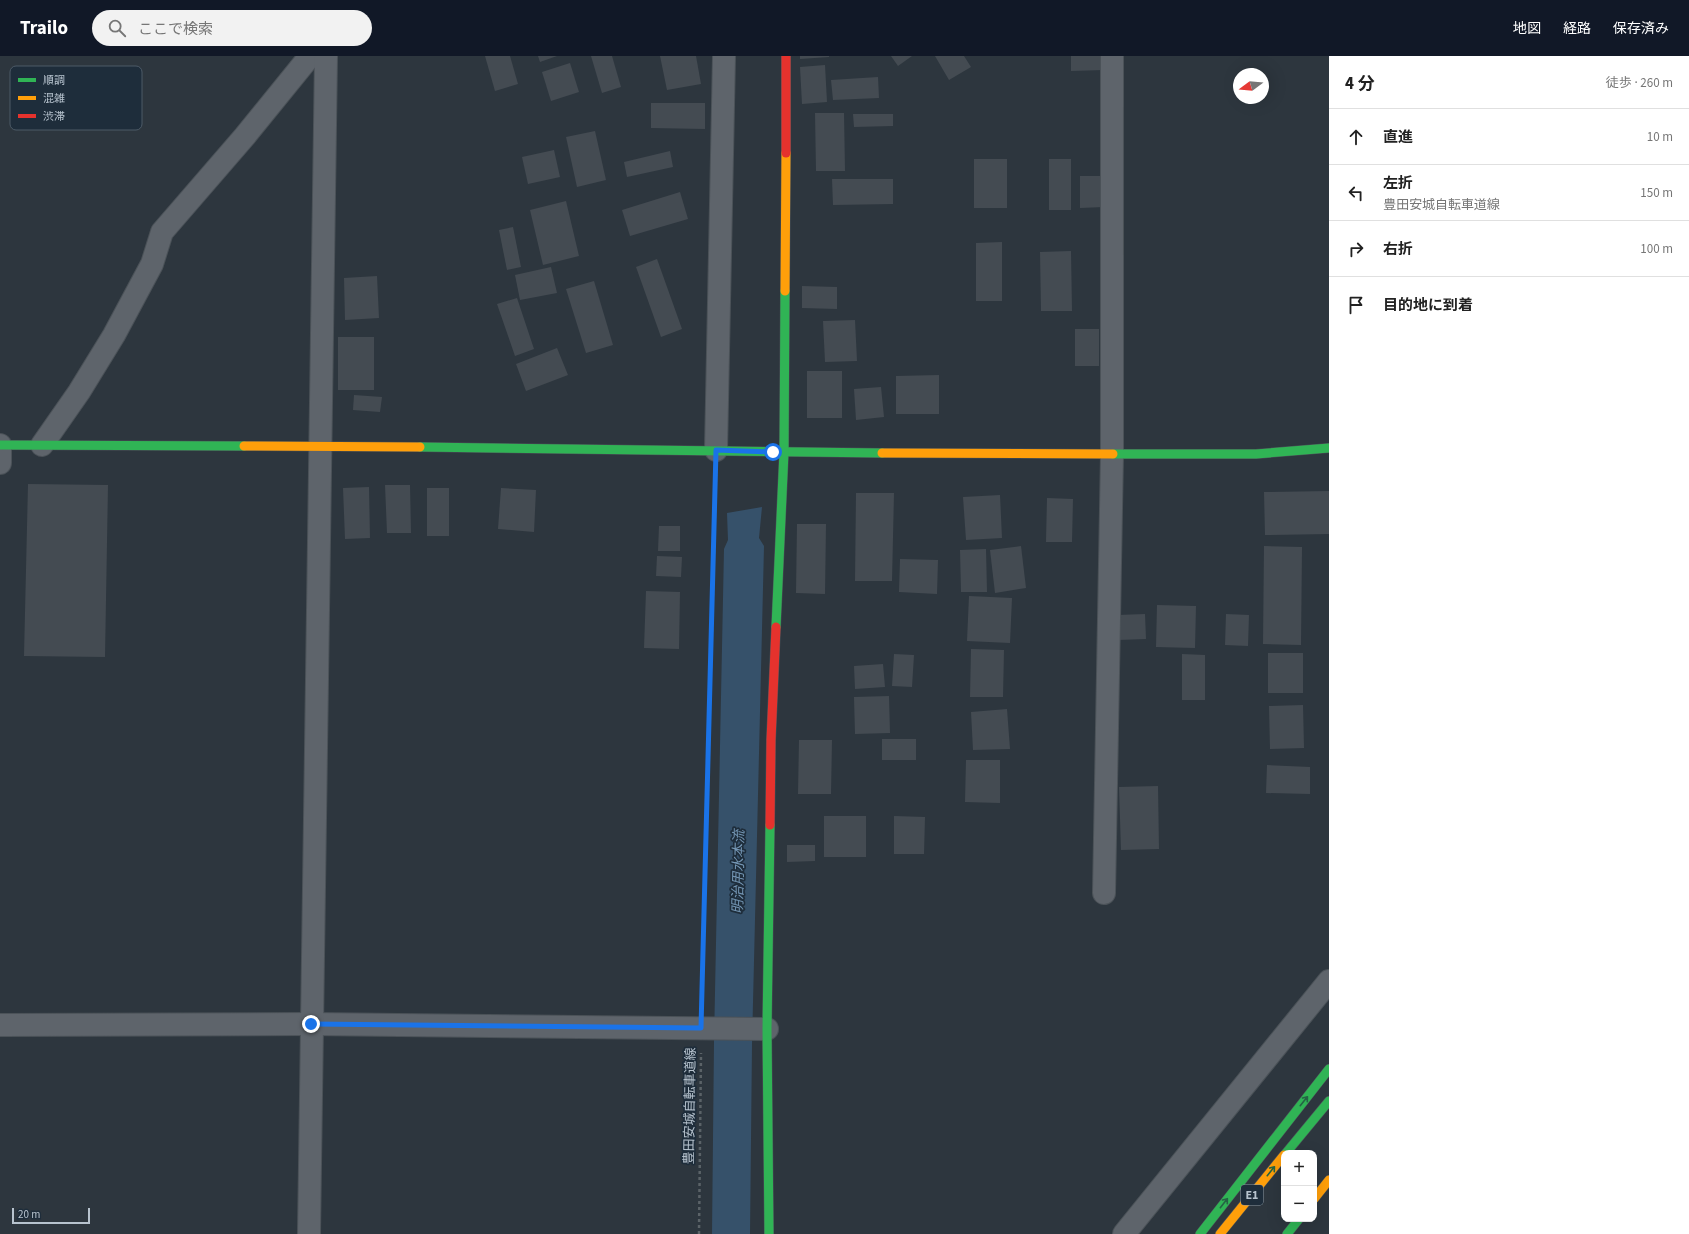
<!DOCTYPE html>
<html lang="ja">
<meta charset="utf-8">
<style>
body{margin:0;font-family:"Source Sans 3","Noto Sans JP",sans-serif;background:#f2f2f2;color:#222}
.controls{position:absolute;right:12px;bottom:12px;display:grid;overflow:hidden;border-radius:8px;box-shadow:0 4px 16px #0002}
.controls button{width:36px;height:36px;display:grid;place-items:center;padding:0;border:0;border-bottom:1px solid #e0e0e0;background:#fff;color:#222;font:20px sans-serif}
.compass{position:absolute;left:1233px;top:12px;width:36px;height:36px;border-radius:50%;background:#fff;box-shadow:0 4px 16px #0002;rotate:254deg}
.scale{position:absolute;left:12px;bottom:10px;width:78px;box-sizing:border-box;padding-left:4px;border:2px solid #b7c3ce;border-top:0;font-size:11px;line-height:14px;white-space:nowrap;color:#b7c3ce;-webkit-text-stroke:3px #1e2d3b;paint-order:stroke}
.stop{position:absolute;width:12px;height:12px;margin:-9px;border:3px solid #1a73e8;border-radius:50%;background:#fff}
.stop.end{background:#1a73e8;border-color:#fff;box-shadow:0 1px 4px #0008}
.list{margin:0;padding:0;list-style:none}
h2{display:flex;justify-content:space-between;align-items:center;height:52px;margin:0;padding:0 16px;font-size:17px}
h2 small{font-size:13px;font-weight:400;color:#767676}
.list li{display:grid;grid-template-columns:26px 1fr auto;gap:12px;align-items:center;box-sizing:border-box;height:56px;padding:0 16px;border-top:1px solid #e0e0e0}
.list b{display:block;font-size:15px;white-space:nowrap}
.list p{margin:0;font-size:13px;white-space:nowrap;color:#767676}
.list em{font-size:13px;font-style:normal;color:#767676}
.icon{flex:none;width:22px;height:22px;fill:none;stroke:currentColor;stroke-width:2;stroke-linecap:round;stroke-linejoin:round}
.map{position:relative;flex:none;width:1329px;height:1178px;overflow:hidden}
header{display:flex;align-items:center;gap:24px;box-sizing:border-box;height:56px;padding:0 20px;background:#111827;color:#fff}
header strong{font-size:19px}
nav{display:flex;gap:22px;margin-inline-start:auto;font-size:14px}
.search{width:280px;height:36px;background:#f2f2f2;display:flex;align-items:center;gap:10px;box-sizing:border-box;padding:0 14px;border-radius:22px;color:#767676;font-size:15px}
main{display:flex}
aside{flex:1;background:#fff}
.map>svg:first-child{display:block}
.water{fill:#36516a}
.building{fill:#444b52}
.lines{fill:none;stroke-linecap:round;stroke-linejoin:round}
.street-casing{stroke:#4b5258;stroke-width:24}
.fast-casing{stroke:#4b5258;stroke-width:10}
.slow-casing{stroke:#4b5258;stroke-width:10}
.jam-casing{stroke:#4b5258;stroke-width:10}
.path{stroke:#5b6368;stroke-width:2.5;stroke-dasharray:3 3;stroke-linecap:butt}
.street{stroke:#5e646b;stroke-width:22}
.fast{stroke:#30b455;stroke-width:9}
.slow{stroke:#ff9f0a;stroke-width:9}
.jam{stroke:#e5322d;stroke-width:9}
.oneway{stroke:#256345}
.route{stroke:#1a73e8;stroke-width:5}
.labels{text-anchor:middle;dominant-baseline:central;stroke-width:3.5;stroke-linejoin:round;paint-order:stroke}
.shield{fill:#1e2d3b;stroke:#8996a2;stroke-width:1}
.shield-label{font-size:12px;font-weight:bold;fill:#b7c3ce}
.street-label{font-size:13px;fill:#b7c3ce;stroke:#1e2d3b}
.water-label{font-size:14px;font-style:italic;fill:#7496b4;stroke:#1e2d3b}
.key{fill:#1e2d3b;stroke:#4c5a67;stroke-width:1}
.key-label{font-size:11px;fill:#b7c3ce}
</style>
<header>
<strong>Trailo</strong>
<div class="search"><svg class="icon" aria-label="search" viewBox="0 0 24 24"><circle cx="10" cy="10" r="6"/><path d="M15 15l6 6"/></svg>ここで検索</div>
<nav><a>地図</a><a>経路</a><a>保存済み</a></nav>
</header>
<main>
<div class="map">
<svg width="1329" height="1178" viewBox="0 0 1329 1178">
<rect width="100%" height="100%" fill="#2d363e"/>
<!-- water -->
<polygon class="water" points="762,451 759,482 764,490 752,988 750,1178 712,1178 714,986 724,493 728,484 727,457"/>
<!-- building -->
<g class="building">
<polygon points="485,0 510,0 518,28 495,35"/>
<polygon points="538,0 557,0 540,6"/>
<polygon points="591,0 612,0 621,31 602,37"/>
<polygon points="660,0 696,0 701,28 667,34"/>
<polygon points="800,0 829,0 829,1 800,3"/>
<polygon points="891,0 912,0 898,10"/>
<polygon points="935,0 964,0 971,11 949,24"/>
<polygon points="1071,0 1104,0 1104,14 1071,15"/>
<polygon points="570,7 579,36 551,45 542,16"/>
<polygon points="825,9 827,46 802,48 800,11"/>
<polygon points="878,21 879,42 833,44 831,24"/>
<polygon points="651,47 705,47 705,73 651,72"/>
<polygon points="815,57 844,57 845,115 816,115"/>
<polygon points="853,58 893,58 893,70 854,71"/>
<polygon points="595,75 606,124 577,131 566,81"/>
<polygon points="554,94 560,121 528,128 522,101"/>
<polygon points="670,95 673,111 627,121 624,106"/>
<rect x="974" y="103" width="33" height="49"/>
<rect x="1049" y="103" width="22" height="51"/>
<polygon points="1080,120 1104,120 1104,151 1080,152"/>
<polygon points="832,123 893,123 893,148 833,149"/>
<polygon points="680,136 688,163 630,180 622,154"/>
<polygon points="566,145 579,200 543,209 530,154"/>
<polygon points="513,171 521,211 507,214 499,174"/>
<polygon points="1002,186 1002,245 976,245 976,187"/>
<polygon points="1071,195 1072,255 1041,255 1040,196"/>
<polygon points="657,203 682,273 661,281 636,211"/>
<polygon points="551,211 557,237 520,244 515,219"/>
<polygon points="377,220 379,262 345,264 344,222"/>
<polygon points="594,225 613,289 586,297 566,233"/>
<polygon points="802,230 837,231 837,253 802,252"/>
<polygon points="517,242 534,293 515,300 497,248"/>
<polygon points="855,264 857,305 825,306 823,265"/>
<rect x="1075" y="273" width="24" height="37"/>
<rect x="338" y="281" width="36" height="53"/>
<polygon points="557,292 568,319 526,335 516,308"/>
<rect x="807" y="315" width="35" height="47"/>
<polygon points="939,319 939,358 896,358 896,320"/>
<polygon points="881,331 884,361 856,364 854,333"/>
<polygon points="354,339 382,341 380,356 353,354"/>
<polygon points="28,428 108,429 105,601 24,600"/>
<polygon points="385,429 410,429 411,477 387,477"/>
<polygon points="369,431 370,482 345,483 343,432"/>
<rect x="427" y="432" width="22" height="48"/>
<polygon points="501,432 536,434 534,476 498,473"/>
<polygon points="1329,435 1329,478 1265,479 1264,436"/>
<polygon points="856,437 894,437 892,525 855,525"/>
<polygon points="1000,439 1002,482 966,484 963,441"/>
<polygon points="1047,442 1073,443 1072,486 1046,486"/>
<polygon points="797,468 826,468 825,538 796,537"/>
<polygon points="659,470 680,470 680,495 658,495"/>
<polygon points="1021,490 1026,532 995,537 990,494"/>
<polygon points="1264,490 1302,491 1301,589 1263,588"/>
<polygon points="986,493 987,536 961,536 960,494"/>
<polygon points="657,500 682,501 681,521 656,520"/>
<polygon points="900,503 938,504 937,538 899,536"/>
<polygon points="646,535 680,536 679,593 644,592"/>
<polygon points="969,540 1012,542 1010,587 967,585"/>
<polygon points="1157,549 1196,550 1195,592 1156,591"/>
<polygon points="1145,558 1146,583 1118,584 1117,559"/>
<polygon points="1226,558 1249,559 1248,590 1225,589"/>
<polygon points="971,593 1004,594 1003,641 970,641"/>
<rect x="1268" y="597" width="35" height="40"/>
<polygon points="894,598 914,599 912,631 892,630"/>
<polygon points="1182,598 1205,599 1205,644 1182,644"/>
<polygon points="883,608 885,631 855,633 854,610"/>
<polygon points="889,640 890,677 855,678 854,641"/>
<polygon points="1303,649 1304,692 1270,693 1269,650"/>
<polygon points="1007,653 1010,693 973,694 971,656"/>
<rect x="882" y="683" width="34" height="21"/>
<polygon points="799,684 832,684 831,738 798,738"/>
<polygon points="966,704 1000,704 1000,747 965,746"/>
<polygon points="1267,709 1310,711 1310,738 1266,737"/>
<polygon points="1158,730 1159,793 1121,794 1119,731"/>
<rect x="824" y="760" width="42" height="41"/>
<polygon points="894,760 925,761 924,798 894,798"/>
<polygon points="787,789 815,789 815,805 787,806"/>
</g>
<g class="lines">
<defs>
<g id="street">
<polyline points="42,389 79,336 114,279 152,208 162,176 245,80 310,0"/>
<polyline points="716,394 724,0"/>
<polyline points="0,407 0,389"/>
<polyline points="1104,837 1112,398 1112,0"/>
<polyline points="0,969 311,968 767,973"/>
<polyline points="309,1178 326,0"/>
<polyline points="1124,1178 1329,925"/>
</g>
<g id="fast">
<polyline points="0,389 244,390"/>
<polyline points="420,391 882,397"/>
<polyline points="1113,398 1256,398 1329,392"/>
<polyline points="776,571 784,396 785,235"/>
<polyline points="1286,1097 1329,1045"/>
<polyline points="769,1178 767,973 770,769"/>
<polyline points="1200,1178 1329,1013"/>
<polyline points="1287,1178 1299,1163"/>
</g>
<g id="slow">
<polyline points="785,235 786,97"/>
<polyline points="244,390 420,391"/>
<polyline points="882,397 1113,398"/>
<polyline points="1314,1143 1329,1124"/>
<polyline points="1220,1178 1284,1099"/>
</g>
<g id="jam">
<polyline points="786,97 786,0"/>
<polyline points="770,769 771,684 776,571"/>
</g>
</defs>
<!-- street casing -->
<use href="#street" class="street-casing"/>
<!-- fast casing -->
<use href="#fast" class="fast-casing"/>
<!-- slow casing -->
<use href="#slow" class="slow-casing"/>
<!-- jam casing -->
<use href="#jam" class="jam-casing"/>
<!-- path -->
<g class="path">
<polyline points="702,948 716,419"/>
<polyline points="699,1178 701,997"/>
</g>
<!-- street -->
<use href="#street" class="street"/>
<!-- fast -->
<use href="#fast" class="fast"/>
<!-- slow -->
<use href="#slow" class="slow"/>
<!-- jam -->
<use href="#jam" class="jam"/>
</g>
<!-- one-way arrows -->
<defs><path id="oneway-shaft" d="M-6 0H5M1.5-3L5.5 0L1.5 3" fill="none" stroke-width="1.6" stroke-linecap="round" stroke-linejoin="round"/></defs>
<g class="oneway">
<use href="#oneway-shaft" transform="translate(1304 1045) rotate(-51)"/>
<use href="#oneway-shaft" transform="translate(1271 1115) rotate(-51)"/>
<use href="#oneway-shaft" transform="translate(1224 1147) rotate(-52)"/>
</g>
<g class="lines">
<!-- route -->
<polyline class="route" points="311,968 701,972 716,394 773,396"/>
</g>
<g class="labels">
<!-- shield labels -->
<rect class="shield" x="1241" y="1129" width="22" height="20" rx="3"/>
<g class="shield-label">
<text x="1252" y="1139">E1</text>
</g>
<!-- street labels -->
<g class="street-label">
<text transform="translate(690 1050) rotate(-89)">豊田安城自転車道線</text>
</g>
<!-- water labels -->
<g class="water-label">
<text transform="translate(739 816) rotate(-89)">明治用水本流</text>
</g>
</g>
<!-- legend -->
<rect x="10" y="10" width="132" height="64" rx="6" class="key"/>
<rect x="18" y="22" width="18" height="4" fill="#30b455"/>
<rect x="18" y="40" width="18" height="4" fill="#ff9f0a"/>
<rect x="18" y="58" width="18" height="4" fill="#e5322d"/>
<g class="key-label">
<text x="43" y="28">順調</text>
<text x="43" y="46">混雑</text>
<text x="43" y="64">渋滞</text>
</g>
</svg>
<div class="controls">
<button>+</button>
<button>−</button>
</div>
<svg class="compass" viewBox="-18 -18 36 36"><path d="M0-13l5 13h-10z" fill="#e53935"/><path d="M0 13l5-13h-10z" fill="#767676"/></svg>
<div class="scale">20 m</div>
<div class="stop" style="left:773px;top:396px"></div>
<div class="stop end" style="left:311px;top:968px"></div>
</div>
<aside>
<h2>4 分<small>徒歩 · 260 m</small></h2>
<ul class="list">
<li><svg class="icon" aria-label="ahead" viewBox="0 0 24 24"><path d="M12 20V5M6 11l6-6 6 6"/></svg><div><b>直進</b></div><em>10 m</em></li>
<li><svg class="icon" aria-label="left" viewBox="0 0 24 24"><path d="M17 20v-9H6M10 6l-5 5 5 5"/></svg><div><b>左折</b><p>豊田安城自転車道線</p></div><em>150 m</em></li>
<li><svg class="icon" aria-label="right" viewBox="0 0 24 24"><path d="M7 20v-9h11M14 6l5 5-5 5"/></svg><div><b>右折</b></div><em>100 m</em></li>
<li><svg class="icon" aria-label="arrive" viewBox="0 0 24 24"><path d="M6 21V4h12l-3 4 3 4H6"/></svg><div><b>目的地に到着</b></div></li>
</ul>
</aside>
</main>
